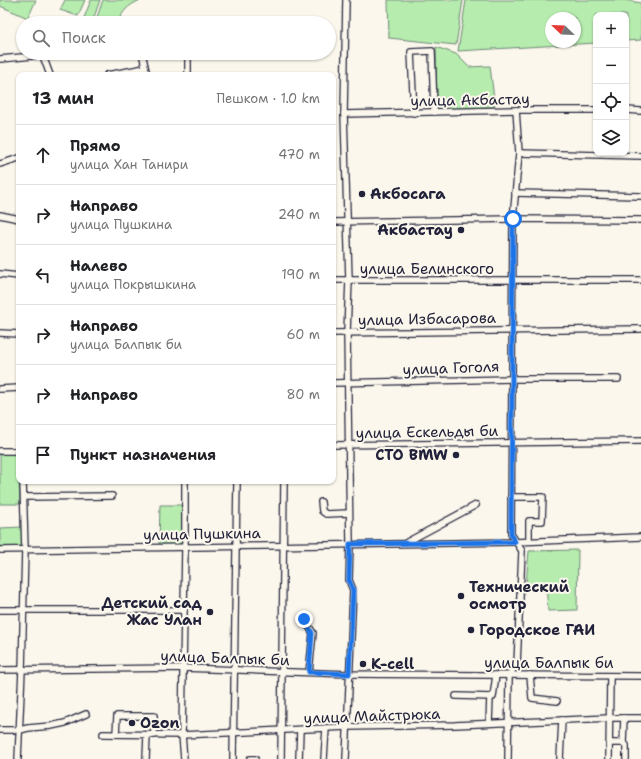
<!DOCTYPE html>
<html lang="ru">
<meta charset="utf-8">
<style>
body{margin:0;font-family:"Shantell Sans",sans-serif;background:#f2f2f2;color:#202124}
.controls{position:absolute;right:12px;top:12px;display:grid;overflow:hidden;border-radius:8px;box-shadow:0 1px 3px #0004}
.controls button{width:36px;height:36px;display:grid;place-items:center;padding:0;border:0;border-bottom:1px solid #e0e0e0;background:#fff;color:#202124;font:20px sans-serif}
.compass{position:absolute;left:545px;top:12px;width:36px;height:36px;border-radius:50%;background:#fff;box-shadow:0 1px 3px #0004;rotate:293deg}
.stop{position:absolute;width:12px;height:12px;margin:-9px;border:3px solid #1a73e8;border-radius:50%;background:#fff}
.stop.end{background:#1a73e8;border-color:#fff;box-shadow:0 1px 4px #0008}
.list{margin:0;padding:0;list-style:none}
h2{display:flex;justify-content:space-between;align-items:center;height:52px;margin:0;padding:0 16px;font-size:17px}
h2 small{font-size:13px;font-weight:400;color:#757577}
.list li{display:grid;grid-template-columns:26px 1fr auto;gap:12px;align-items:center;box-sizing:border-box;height:60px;padding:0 16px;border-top:1px solid #e0e0e0}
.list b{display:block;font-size:15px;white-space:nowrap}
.list p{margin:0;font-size:13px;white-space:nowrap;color:#757577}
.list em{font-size:13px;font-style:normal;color:#757577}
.icon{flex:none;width:22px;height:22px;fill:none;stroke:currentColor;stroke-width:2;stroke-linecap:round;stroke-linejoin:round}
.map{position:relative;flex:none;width:641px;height:759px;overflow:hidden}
.search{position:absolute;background:#fff;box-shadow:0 1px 3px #0004;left:16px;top:16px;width:320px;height:44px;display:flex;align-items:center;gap:10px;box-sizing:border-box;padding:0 14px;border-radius:22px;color:#757577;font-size:15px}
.panel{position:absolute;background:#fff;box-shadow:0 1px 3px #0004;left:16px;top:72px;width:320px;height:412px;border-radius:8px}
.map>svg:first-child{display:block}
.green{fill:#b6ecae;stroke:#6c8774;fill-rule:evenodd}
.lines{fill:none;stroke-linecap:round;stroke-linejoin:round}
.minor-casing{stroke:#22223b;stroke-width:8}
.minor{stroke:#fbf7ec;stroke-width:5.5}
.route{stroke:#1a73e8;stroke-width:5}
.poi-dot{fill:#22223b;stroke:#fbf7ec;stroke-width:1.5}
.labels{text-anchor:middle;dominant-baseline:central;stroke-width:4;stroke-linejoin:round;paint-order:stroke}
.street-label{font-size:15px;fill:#22223b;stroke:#fbf7ec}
.poi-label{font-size:15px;font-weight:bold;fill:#22223b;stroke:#fbf7ec;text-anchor:start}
</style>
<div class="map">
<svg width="641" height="759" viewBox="0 0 641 759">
<rect width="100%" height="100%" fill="#fbf7ec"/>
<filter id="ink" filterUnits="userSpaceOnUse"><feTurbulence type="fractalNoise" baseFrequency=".025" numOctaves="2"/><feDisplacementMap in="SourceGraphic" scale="8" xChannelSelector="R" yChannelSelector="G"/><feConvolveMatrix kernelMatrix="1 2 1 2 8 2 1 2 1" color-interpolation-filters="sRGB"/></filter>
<g filter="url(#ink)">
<!-- green -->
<g class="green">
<polygon points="0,0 36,0 28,18 0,6"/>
<polygon points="65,0 85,0 78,16 60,10"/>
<polygon points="91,0 100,0 92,23 82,23"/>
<path d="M103,0H141C131,4 125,8 120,18L106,23H95Z"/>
<polygon points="388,0 463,0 456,45 389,38"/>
<path d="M466,0H624L641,3V40L626,41V15H596V43L458,51ZM551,18H575V42H551Z"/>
<polygon points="436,47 456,54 469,67 490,66 495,107 437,109"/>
<polygon points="0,454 18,454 20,504 0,504"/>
<polygon points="160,505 183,505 184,545 159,545"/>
<polygon points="23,527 22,548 0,548 0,528"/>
<polygon points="578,550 577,610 548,611 546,585 526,584 529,551"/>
</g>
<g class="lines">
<defs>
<g id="minor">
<polyline points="346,0 344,114 349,280 347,332 350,544 349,580 353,590 346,759"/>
<polyline points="142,53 147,75"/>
<polyline points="43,56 50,75"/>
<polyline points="0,59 66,53"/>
<polyline points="107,75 145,68"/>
<polyline points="188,75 188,53"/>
<polyline points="626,110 641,111"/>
<polyline points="414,113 411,52 432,51 434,112"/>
<polyline points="344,114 516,110 596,110"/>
<polyline points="519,153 641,156"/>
<polyline points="0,164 19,158"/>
<polyline points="515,193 641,196"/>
<polyline points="0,215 19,219"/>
<polyline points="333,222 513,219 641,220"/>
<polyline points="0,274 19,276"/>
<polyline points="333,280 641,280"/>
<polyline points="0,333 19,334"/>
<polyline points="333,333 641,329"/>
<polyline points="333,383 512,379 618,379"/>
<polyline points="0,389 19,388"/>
<polyline points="333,445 641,441"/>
<polyline points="0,451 19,451"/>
<polyline points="24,497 112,496"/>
<polyline points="511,497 543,497 542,521 529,521 529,541"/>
<polyline points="321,502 322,511 326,514 349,513"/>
<polyline points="407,542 476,505"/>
<polyline points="0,550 515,542 641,537"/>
<polyline points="0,610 184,610"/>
<polyline points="304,619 313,633 309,672"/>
<polyline points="0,670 183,668 349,674 641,676"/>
<polyline points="530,675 532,698 557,701"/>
<polyline points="456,696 493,697 496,675"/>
<polyline points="624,718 623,743 626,745 626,759"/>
<polyline points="489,723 490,697"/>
<polyline points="0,730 20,730 28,728 51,726 65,723 86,714"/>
<polyline points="103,734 182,735 347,727 455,725 610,718 641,718"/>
<polyline points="116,734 117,716 154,716 154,735"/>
<polyline points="610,743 623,743"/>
<polyline points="18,759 22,670 25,549 23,481"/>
<polyline points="146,759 147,735"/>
<polyline points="184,759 182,735 185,547 185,481"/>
<polyline points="233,759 237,481"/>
<polyline points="250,759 255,759"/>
<polyline points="281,759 284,481"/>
<polyline points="299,759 300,730"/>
<polyline points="324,759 326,728"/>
<polyline points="508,759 509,675 517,664 522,551 511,534 513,219 519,153 516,110"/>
<polyline points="560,759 562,720"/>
<polyline points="609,759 610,676"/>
</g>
</defs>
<!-- minor casing -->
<use href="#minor" class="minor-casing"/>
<!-- minor -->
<use href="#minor" class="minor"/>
</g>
</g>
<g class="lines" filter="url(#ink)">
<!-- route -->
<polyline class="route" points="304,619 312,633 309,672 349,674 353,590 349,580 350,544 515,542 511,534 513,219"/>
</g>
<!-- markers -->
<g class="poi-dot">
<circle cx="362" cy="194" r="4"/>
<circle cx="461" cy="230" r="4"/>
<circle cx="456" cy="455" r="4"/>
<circle cx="461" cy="596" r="4"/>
<circle cx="210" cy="612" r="4"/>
<circle cx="471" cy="630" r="4"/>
<circle cx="363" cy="664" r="4"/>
<circle cx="132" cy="723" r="4"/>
</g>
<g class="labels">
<!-- street labels -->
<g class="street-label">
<text transform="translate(470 100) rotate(-1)">улица Акбастау</text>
<text x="427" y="269">улица Белинского</text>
<text transform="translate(427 319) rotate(-1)">улица Избасарова</text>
<text transform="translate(451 368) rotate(-2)">улица Гоголя</text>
<text transform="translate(427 432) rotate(-1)">улица Ескельды би</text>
<text transform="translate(202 534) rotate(-1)">улица Пушкина</text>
<text transform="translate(225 658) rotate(2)">улица Балпык би</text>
<text x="549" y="663">улица Балпык би</text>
<text transform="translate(372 716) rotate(-2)">улица Майстрюка</text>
</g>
<!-- poi labels -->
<g class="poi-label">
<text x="370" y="194">Акбосага</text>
<text x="453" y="230" text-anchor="end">Акбастау</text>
<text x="448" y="455" text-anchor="end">СТО BMW</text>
<text x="469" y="587">Технический<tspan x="469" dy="17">осмотр</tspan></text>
<text x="202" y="603" text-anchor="end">Детский сад<tspan x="202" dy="17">Жас Улан</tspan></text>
<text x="479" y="630">Городское ГАИ</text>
<text x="371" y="664">K-cell</text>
<text x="140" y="723">Ozon</text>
</g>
</g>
</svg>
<div class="controls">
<button>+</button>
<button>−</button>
<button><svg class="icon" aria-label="locate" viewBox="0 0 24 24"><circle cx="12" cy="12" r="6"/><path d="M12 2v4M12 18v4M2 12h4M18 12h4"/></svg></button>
<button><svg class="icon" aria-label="layers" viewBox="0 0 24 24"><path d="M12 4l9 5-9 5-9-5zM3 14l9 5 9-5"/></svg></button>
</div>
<svg class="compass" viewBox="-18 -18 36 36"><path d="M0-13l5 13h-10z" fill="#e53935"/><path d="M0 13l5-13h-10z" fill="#757577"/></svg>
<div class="stop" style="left:513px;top:219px"></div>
<div class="stop end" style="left:304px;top:619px"></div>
<div class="search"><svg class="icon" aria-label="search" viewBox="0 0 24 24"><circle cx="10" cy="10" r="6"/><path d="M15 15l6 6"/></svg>Поиск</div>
<section class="panel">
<h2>13 мин<small>Пешком · 1.0 km</small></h2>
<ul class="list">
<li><svg class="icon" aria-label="ahead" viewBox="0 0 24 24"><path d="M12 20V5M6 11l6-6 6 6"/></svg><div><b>Прямо</b><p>улица Хан Танири</p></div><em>470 m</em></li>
<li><svg class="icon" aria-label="right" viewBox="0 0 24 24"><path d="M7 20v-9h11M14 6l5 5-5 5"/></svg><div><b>Направо</b><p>улица Пушкина</p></div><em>240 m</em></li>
<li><svg class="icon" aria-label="left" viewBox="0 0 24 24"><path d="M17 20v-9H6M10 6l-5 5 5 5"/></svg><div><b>Налево</b><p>улица Покрышкина</p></div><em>190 m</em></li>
<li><svg class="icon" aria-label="right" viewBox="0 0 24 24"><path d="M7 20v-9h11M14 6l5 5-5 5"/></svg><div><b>Направо</b><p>улица Балпык би</p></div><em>60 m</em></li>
<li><svg class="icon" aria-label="right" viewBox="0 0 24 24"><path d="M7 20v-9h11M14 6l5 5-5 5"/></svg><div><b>Направо</b></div><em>80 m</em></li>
<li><svg class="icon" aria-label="arrive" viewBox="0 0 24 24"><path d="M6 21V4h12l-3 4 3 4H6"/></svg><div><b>Пункт назначения</b></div></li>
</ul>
</section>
</div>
